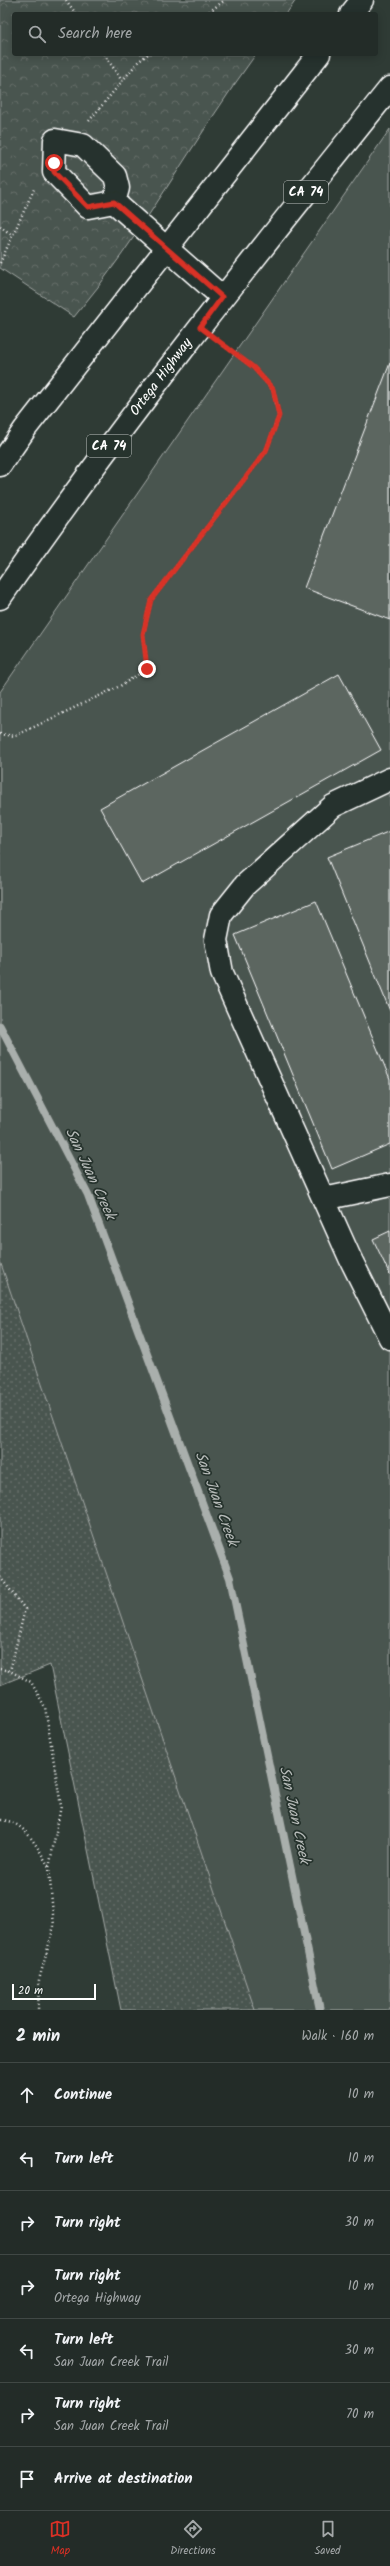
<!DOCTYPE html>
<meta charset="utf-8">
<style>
body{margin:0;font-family:Kalam,sans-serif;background:#2b3430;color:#f1f3f6}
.scale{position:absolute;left:12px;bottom:10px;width:84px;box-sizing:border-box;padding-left:4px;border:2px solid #fff;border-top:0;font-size:11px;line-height:14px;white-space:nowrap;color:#fff;-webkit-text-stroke:3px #26332d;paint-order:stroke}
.stop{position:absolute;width:12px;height:12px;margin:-9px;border:3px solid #d93025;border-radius:50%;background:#fff}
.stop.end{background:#d93025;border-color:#fff;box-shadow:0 1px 4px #0008}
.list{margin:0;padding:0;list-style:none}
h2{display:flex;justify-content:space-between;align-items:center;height:52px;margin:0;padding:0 16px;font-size:17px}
h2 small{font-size:13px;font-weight:400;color:#a3a7a8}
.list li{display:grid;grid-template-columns:26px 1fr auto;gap:12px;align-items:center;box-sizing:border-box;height:64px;padding:0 16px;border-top:1px solid #404845}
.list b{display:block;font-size:15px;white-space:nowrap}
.list p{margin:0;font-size:13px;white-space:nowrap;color:#a3a7a8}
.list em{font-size:13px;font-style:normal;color:#a3a7a8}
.icon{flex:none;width:22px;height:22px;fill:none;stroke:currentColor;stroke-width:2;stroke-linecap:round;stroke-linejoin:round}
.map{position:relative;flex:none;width:390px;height:2010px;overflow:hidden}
.search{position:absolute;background:#232c28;box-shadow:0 2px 10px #0003;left:12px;right:12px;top:12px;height:44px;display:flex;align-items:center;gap:10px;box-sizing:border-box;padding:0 14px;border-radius:4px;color:#a3a7a8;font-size:15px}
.sheet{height:500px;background:#232c28}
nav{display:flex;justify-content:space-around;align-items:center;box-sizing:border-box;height:56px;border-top:1px solid #404845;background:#232c28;font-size:11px;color:#a3a7a8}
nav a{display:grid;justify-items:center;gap:2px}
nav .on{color:#d93025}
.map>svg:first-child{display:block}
.grass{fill:url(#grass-dots);stroke:#a4aaa7}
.park{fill:url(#park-crowns);stroke:#a4aaa7}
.pitch{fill:#4a544f;stroke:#a4aaa7}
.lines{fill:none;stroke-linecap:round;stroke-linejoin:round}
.stream{stroke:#a9afac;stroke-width:8}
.building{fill:#5b6661;stroke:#fff}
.minor-casing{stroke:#fff;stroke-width:25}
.major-casing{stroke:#fff;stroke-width:25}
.path{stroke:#fff;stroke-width:2.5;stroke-dasharray:1 3;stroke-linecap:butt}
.minor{stroke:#26332d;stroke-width:22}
.major{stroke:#26332d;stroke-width:22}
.route{stroke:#d93025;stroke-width:5}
.labels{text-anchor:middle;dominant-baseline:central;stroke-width:3.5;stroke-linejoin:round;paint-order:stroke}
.shield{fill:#26332d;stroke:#bec2c0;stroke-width:1}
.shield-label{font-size:13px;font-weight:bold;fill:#fff}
.street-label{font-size:14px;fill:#fff;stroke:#26332d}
.water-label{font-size:15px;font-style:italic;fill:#b8bcba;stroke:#26332d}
</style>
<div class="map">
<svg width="390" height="2010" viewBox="0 0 390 2010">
<defs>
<pattern id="grass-dots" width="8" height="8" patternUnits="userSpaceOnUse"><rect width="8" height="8" fill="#4a544f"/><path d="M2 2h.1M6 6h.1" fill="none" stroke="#656e69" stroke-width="1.8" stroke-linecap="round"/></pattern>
<pattern id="park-crowns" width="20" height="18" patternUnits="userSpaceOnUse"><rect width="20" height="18" fill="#4a544f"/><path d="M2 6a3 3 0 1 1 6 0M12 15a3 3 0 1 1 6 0" fill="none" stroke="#656e69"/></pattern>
</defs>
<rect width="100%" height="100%" fill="#2f3b35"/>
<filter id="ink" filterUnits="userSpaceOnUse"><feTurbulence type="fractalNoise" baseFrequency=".025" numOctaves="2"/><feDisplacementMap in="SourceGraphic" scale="8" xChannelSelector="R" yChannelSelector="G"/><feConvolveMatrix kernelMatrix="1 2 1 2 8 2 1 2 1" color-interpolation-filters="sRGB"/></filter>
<g filter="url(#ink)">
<!-- grass -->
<polygon class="grass" points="0,760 390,2010 121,2010 50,1665 0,1685"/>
<!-- park -->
<path class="park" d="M0,0H296L286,14H14V54H256C193,140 142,236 74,317L0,268Z"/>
<!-- pitch -->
<polygon class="pitch" points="390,129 390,2010 255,2010 0,1261 0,692"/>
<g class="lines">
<!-- stream -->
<polyline class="stream" points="0,1026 88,1195 230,1578 320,2010"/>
</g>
<!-- building -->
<g class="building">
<polygon points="390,363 390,620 304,588"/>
<polygon points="339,674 381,750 142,884 100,808"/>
<polygon points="390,831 390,1011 327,857"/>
<polygon points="316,901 390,1079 390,1144 332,1169 235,935"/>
<polygon points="390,1231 390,1275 373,1239"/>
</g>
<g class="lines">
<defs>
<g id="minor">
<polygon points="55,140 83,145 115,176 118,188 114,202 88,207 54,172"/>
<polyline points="114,202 222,297"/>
<polyline points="390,779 333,806 245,885 221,915 216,940 222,973 350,1258 390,1338"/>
<polyline points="324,1199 390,1185"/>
</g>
<g id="major">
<polyline points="351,14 362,0"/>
<polyline points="0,465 25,429 319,54"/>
<path d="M0,598C122,422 256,255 390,88"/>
</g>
</defs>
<!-- minor casing -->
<use href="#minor" class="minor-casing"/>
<!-- major casing -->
<use href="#major" class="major-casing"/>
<!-- path -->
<g class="path">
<polyline points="66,0 76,14"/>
<polyline points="206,14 225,0"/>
<polyline points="104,54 122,81"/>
<polyline points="89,121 138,62 148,54"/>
<polyline points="0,226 12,235"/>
<polyline points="0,263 35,187"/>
<polyline points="0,734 15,736 120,686 147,669 143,634 151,600 266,451 279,416 273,389 253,367 221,343"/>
<polyline points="0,1577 25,1609 10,1671"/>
<polyline points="0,1669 10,1671 31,1682 45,1707 61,1806 49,1868 54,1926 39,1980 38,2010"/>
<path d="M1,1820C26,1821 38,1849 49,1867"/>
</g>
<!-- minor -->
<use href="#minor" class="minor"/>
<!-- major -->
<use href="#major" class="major"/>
</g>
</g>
<g class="lines" filter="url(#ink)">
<!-- route -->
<polyline class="route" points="54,163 54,172 88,207 114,202 222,297 200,327 253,367 273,389 279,416 266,451 151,600 143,634 147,669"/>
</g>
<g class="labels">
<!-- shield labels -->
<g class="shield">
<rect x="284" y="181" width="44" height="22" rx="3"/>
<rect x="87" y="435" width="44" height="22" rx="3"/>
</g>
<g class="shield-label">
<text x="306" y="192">CA 74</text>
<text x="109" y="446">CA 74</text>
</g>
<!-- street labels -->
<g class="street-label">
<text transform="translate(161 377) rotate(-53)">Ortega Highway</text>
</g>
<!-- water labels -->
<g class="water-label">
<text transform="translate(90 1174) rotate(65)">San Juan Creek</text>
<text transform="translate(216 1499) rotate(70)">San Juan Creek</text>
<text transform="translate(294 1815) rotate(78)">San Juan Creek</text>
</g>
</g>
</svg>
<div class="scale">20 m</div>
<div class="stop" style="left:54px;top:163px"></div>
<div class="stop end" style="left:147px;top:669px"></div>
<div class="search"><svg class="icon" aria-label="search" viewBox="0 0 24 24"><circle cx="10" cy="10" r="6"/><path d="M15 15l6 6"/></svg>Search here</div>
</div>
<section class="sheet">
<h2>2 min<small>Walk · 160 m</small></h2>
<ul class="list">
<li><svg class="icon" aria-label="ahead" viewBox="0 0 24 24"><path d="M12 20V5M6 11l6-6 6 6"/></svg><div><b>Continue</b></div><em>10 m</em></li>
<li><svg class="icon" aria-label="left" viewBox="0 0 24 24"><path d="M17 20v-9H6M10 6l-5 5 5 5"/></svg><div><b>Turn left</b></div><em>10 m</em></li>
<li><svg class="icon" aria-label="right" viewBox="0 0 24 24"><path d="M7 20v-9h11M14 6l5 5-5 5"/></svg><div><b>Turn right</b></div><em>30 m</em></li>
<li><svg class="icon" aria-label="right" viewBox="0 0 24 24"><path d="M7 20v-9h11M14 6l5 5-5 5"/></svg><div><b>Turn right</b><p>Ortega Highway</p></div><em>10 m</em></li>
<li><svg class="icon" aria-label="left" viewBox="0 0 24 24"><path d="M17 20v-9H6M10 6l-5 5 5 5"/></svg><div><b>Turn left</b><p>San Juan Creek Trail</p></div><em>30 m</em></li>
<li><svg class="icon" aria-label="right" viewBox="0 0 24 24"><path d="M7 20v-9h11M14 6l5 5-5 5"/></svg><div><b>Turn right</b><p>San Juan Creek Trail</p></div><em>70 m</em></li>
<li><svg class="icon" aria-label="arrive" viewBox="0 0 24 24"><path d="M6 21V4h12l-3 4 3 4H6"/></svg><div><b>Arrive at destination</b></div></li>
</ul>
</section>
<nav>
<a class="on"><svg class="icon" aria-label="map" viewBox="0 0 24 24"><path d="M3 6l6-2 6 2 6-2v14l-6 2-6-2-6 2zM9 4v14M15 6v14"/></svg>Map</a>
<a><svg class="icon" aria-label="directions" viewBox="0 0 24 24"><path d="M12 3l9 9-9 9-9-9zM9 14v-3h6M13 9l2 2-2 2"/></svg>Directions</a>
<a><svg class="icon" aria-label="saved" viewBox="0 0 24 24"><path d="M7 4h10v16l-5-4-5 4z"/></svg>Saved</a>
</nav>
